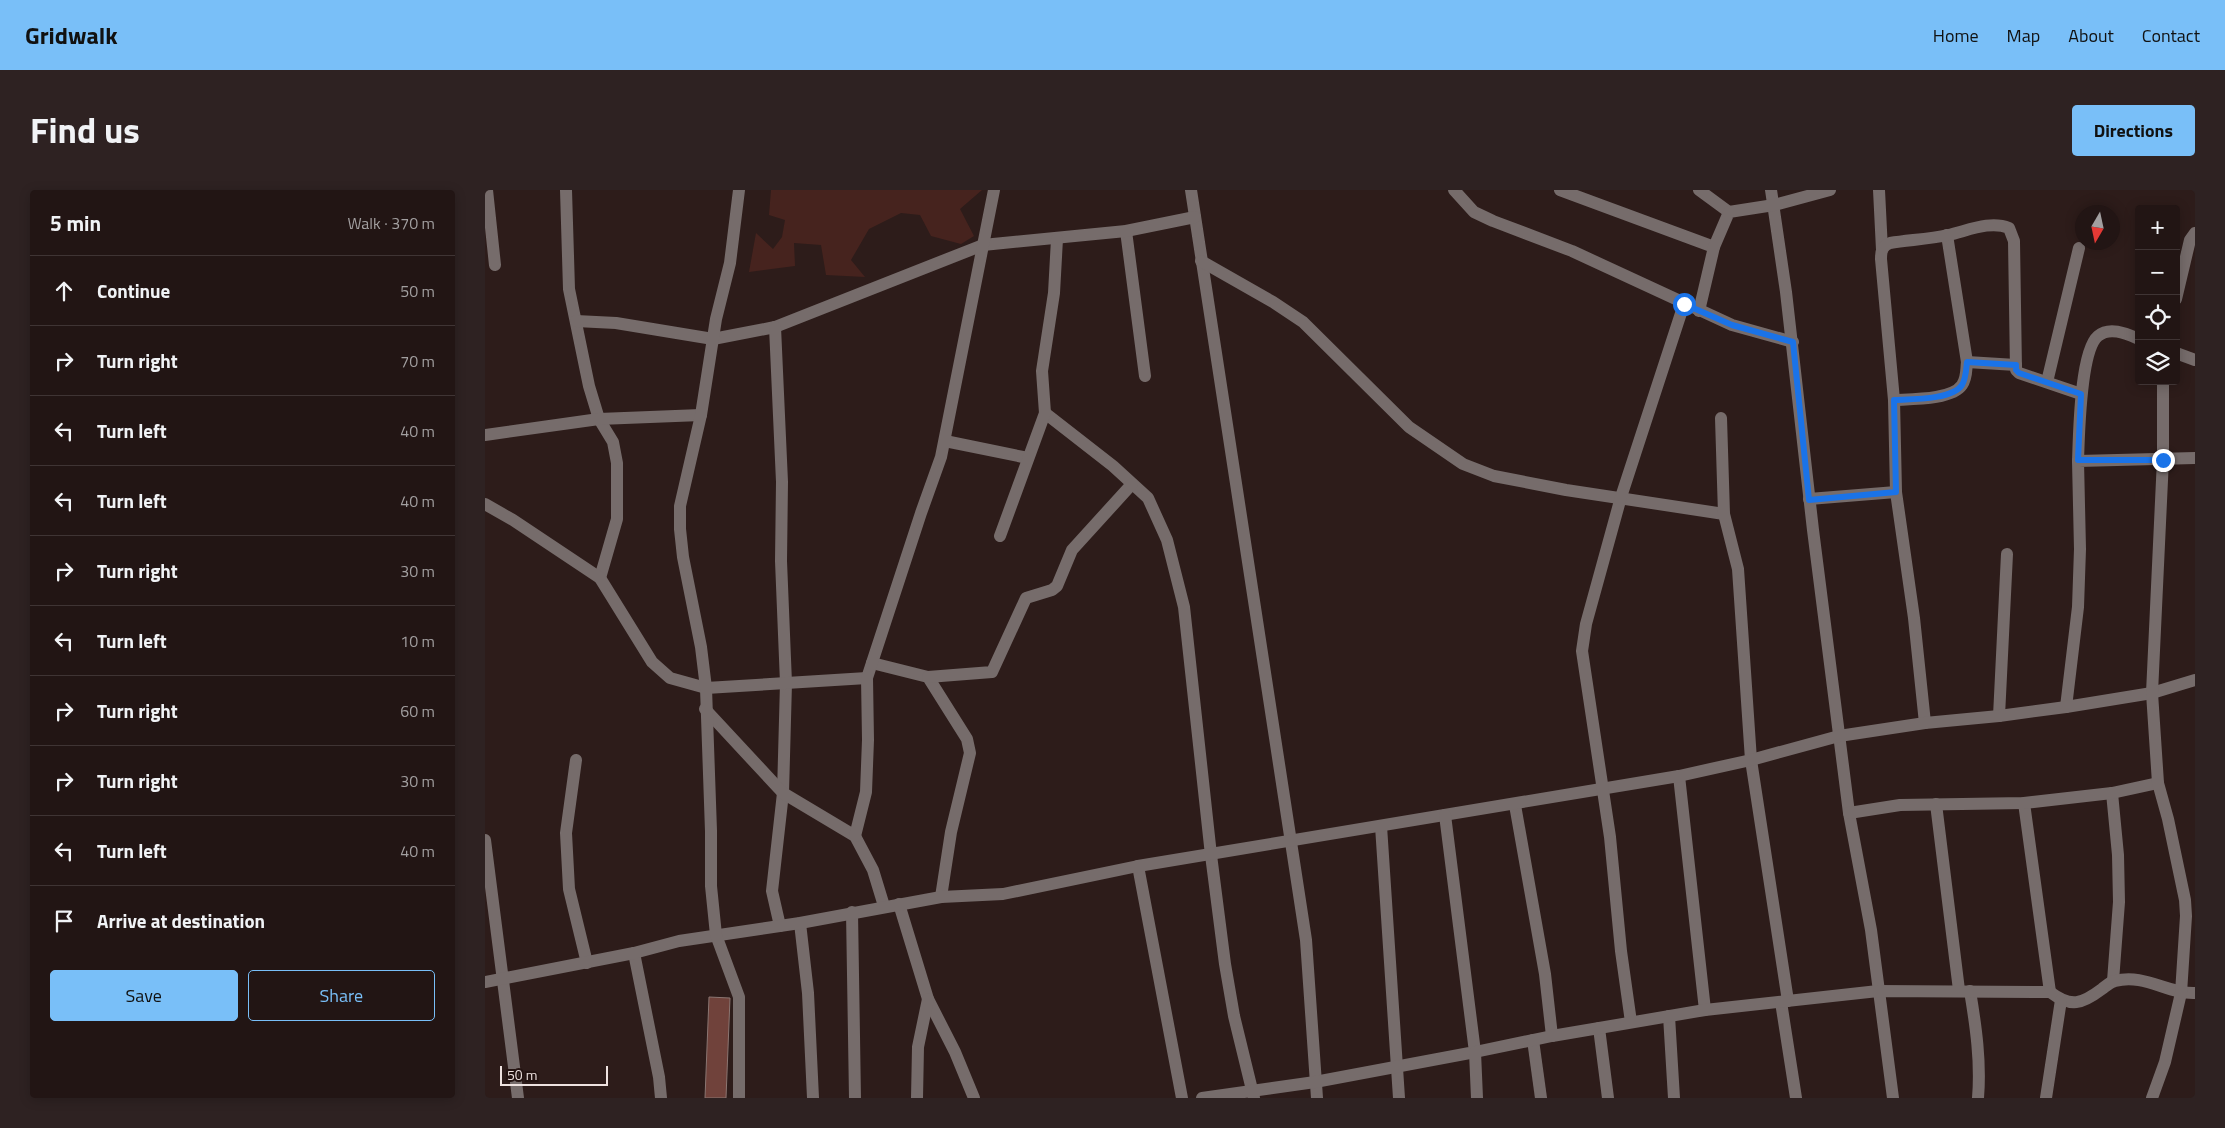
<!DOCTYPE html>
<meta charset="utf-8">
<style>
body{margin:0;font-family:"Titillium Web",sans-serif;background:#2e2222;color:#f1f3f6}
.controls{position:absolute;right:15px;top:15px;display:grid;overflow:hidden;border-radius:5px;box-shadow:0 2px 12px #0003}
.controls button{width:45px;height:45px;display:grid;place-items:center;padding:0;border:0;border-bottom:1px solid #3f3434;background:#221514;color:#f1f3f6;font:25px sans-serif}
.compass{position:absolute;left:1590px;top:15px;width:45px;height:45px;border-radius:50%;background:#221514;box-shadow:0 2px 12px #0003;rotate:189deg}
.scale{position:absolute;left:15px;bottom:12px;width:108px;box-sizing:border-box;padding-left:5px;border:2px solid #eee2e0;border-top:0;font-size:14px;line-height:18px;white-space:nowrap;color:#eee2e0;-webkit-text-stroke:4px #231311;paint-order:stroke}
.stop{position:absolute;width:15px;height:15px;margin:-11px;border:4px solid #1a73e8;border-radius:50%;background:#fff}
.stop.end{background:#1a73e8;border-color:#fff;box-shadow:0 1px 5px #0008}
.list{margin:0;padding:0;list-style:none}
h2{display:flex;justify-content:space-between;align-items:center;height:65px;margin:0;padding:0 20px;font-size:21px}
h2 small{font-size:16px;font-weight:400;color:#a29fa0}
.list li{display:grid;grid-template-columns:32px 1fr auto;gap:15px;align-items:center;box-sizing:border-box;height:70px;padding:0 20px;border-top:1px solid #3f3434}
.list b{display:block;font-size:19px;white-space:nowrap}
.list em{font-size:16px;font-style:normal;color:#a29fa0}
.actions{display:flex;gap:10px;padding:15px 20px}
.actions a{flex:1;padding:11px 0;border:1px solid #79bff8;border-radius:5px;text-align:center;font-size:18px;color:#79bff8}
.actions .main{background:#79bff8;color:#111}
.icon{flex:none;width:28px;height:28px;fill:none;stroke:currentColor;stroke-width:2;stroke-linecap:round;stroke-linejoin:round}
.map{position:relative;flex:none;width:1710px;height:908px;overflow:hidden;border-radius:5px}
header{display:flex;align-items:center;gap:30px;box-sizing:border-box;height:70px;padding:0 25px;background:#79bff8;color:#111}
header strong{font-size:24px}
nav{display:flex;gap:28px;margin-inline-start:auto;font-size:18px}
.intro{display:flex;align-items:center;justify-content:space-between;box-sizing:border-box;height:120px;padding:0 30px}
h1{margin:0;font-size:35px}
.button{padding:12px 22px;border-radius:5px;background:#79bff8;color:#111;font-size:18px;font-weight:700}
main{display:flex;gap:30px;padding:0 30px}
aside{flex:1;background:#221514;border-radius:5px;box-shadow:0 2px 12px #0003}
.map>svg:first-child{display:block}
.green{fill:#46231e}
.building{fill:#70423b;stroke:#8b7672}
.lines{fill:none;stroke-linecap:round;stroke-linejoin:round}
.minor{stroke:#766c6b;stroke-width:12}
.route{stroke:#1a73e8;stroke-width:6}
</style>
<header>
<strong>Gridwalk</strong>
<nav><a>Home</a><a>Map</a><a>About</a><a>Contact</a></nav>
</header>
<div class="intro"><h1>Find us</h1><a class="button">Directions</a></div>
<main>
<aside>
<h2>5 min<small>Walk · 370 m</small></h2>
<ul class="list">
<li><svg class="icon" aria-label="ahead" viewBox="0 0 24 24"><path d="M12 20V5M6 11l6-6 6 6"/></svg><div><b>Continue</b></div><em>50 m</em></li>
<li><svg class="icon" aria-label="right" viewBox="0 0 24 24"><path d="M7 20v-9h11M14 6l5 5-5 5"/></svg><div><b>Turn right</b></div><em>70 m</em></li>
<li><svg class="icon" aria-label="left" viewBox="0 0 24 24"><path d="M17 20v-9H6M10 6l-5 5 5 5"/></svg><div><b>Turn left</b></div><em>40 m</em></li>
<li><svg class="icon" aria-label="left" viewBox="0 0 24 24"><path d="M17 20v-9H6M10 6l-5 5 5 5"/></svg><div><b>Turn left</b></div><em>40 m</em></li>
<li><svg class="icon" aria-label="right" viewBox="0 0 24 24"><path d="M7 20v-9h11M14 6l5 5-5 5"/></svg><div><b>Turn right</b></div><em>30 m</em></li>
<li><svg class="icon" aria-label="left" viewBox="0 0 24 24"><path d="M17 20v-9H6M10 6l-5 5 5 5"/></svg><div><b>Turn left</b></div><em>10 m</em></li>
<li><svg class="icon" aria-label="right" viewBox="0 0 24 24"><path d="M7 20v-9h11M14 6l5 5-5 5"/></svg><div><b>Turn right</b></div><em>60 m</em></li>
<li><svg class="icon" aria-label="right" viewBox="0 0 24 24"><path d="M7 20v-9h11M14 6l5 5-5 5"/></svg><div><b>Turn right</b></div><em>30 m</em></li>
<li><svg class="icon" aria-label="left" viewBox="0 0 24 24"><path d="M17 20v-9H6M10 6l-5 5 5 5"/></svg><div><b>Turn left</b></div><em>40 m</em></li>
<li><svg class="icon" aria-label="arrive" viewBox="0 0 24 24"><path d="M6 21V4h12l-3 4 3 4H6"/></svg><div><b>Arrive at destination</b></div></li>
</ul>
<div class="actions"><a class="main">Save</a><a>Share</a></div>
</aside>
<div class="map">
<svg width="1710" height="908" viewBox="0 0 1710 908">
<rect width="100%" height="100%" fill="#2d1c1a"/>
<!-- green -->
<polygon class="green" points="286,0 497,0 475,19 489,46 476,54 446,46 435,25 416,23 384,39 366,70 380,87 341,85 336,55 309,53 310,76 264,82 271,43 288,59 297,47 300,30 284,25"/>
<!-- building -->
<polygon class="building" points="224,807 245,808 241,908 220,908"/>
<g class="lines">
<!-- minor -->
<g class="minor">
<polyline points="2,0 10,75"/>
<polyline points="81,0 84,99 104,196 114,229 128,252 132,273 132,329 115,388"/>
<polyline points="706,0 821,750 832,908"/>
<polyline points="969,0 989,22 1008,31 1087,61 1247,135 1308,152"/>
<polyline points="1075,0 1229,57"/>
<polyline points="1214,0 1244,22"/>
<polyline points="1286,0 1301,102 1328,340 1364,623 1386,740 1408,908"/>
<polyline points="1394,0 1397,60"/>
<polyline points="641,41 660,186"/>
<polyline points="716,71 788,112 818,132 924,237 978,274 1009,286 1081,300 1239,324"/>
<polyline points="1691,109 1705,50 1710,43"/>
<polyline points="1214,121 1229,57 1244,22 1289,15 1345,0"/>
<polyline points="91,131 131,133 228,149 290,137 498,55 641,41 710,27"/>
<polyline points="290,137 297,292 296,371 301,493 298,603 287,701 295,736"/>
<polyline points="1691,163 1710,170"/>
<polyline points="1482,172 1531,175"/>
<polyline points="1562,192 1594,58"/>
<path d="M1409,210C1426,209 1467,210 1477,195C1482,188 1481,180 1482,172L1462,45"/>
<polyline points="560,223 628,276 663,308 682,350 699,417 726,665 740,774 749,826 769,908"/>
<polyline points="1236,228 1239,324 1253,379 1266,570 1303,811"/>
<polyline points="0,245 114,229 216,225"/>
<polyline points="460,251 543,268"/>
<path d="M1593,271C1594,246 1595,161 1613,146C1625,136 1642,144 1654,149"/>
<path d="M1411,302L1409,210L1396,69C1396,61 1397,56 1405,53C1424,50 1444,49 1463,45C1482,41 1505,30 1524,38L1529,51L1531,180L1534,183L1596,204"/>
<polyline points="1324,309 1411,302 1429,428 1440,533"/>
<polyline points="0,314 28,330 115,388 167,472 185,488 221,498 382,488"/>
<polyline points="515,346 560,223 557,181 569,103 572,49"/>
<polyline points="387,473 443,487 482,549 485,563 466,642 456,707"/>
<polyline points="443,487 507,482 541,408 567,400 572,396 587,360 647,294"/>
<polyline points="1581,517 1593,417 1595,359 1593,271 1710,268"/>
<polyline points="220,519 298,603 370,646 388,680 399,716"/>
<polyline points="1514,526 1522,364"/>
<polyline points="91,570 81,643 84,699 102,773"/>
<polyline points="1194,586 1220,820"/>
<polyline points="1627,603 1633,665 1634,712 1628,791"/>
<polyline points="1539,613 1565,802"/>
<polyline points="1451,614 1474,800"/>
<polyline points="1030,615 1060,784 1067,846"/>
<polyline points="1364,623 1415,615 1539,613 1627,603 1673,593"/>
<polyline points="896,636 914,908"/>
<polyline points="370,646 381,602 383,550 382,488 436,323 456,267 509,0"/>
<polyline points="0,650 33,908"/>
<polyline points="653,676 697,908"/>
<polyline points="414,714 443,809 470,862 489,908"/>
<polyline points="367,722 370,908"/>
<polyline points="315,733 323,803 328,908"/>
<polyline points="149,763 174,887 176,908"/>
<polyline points="0,792 149,763 194,751 315,733 456,707 518,704 653,676 1194,586 1266,570 1354,546 1440,533 1514,526 1581,517 1667,503 1710,490"/>
<path d="M1485,801C1491,837 1496,872 1493,908"/>
<polyline points="1296,812 1311,908"/>
<polyline points="1184,826 1189,908"/>
<polyline points="1146,832 1136,761 1125,647 1097,461 1101,434 1136,307 1199,114"/>
<polyline points="1114,838 1123,908"/>
<polyline points="1048,850 1056,908"/>
<polyline points="254,908 254,807 231,745 226,696 226,641 221,498 216,457 198,367 195,339 195,316 216,225 231,129 245,73 254,0"/>
<polyline points="432,908 433,857 443,809"/>
<polyline points="717,908 830,892 990,862 960,625"/>
<path d="M992,908L990,862L1067,846L1220,820L1393,801L1565,802C1586,818 1597,814 1617,799C1621,796 1625,792 1630,791C1659,783 1683,804 1710,803"/>
<polyline points="1561,908 1576,810"/>
<polyline points="1667,908 1680,872 1696,803 1701,726 1700,710 1683,629 1673,593 1667,503 1678,269 1678,191"/>
</g>
</g>
<g class="lines">
<!-- route -->
<path class="route" d="M1199,114L1247,135L1308,152L1324,310L1411,302L1409,210C1426,209 1467,210 1477,195C1481,188 1481,180 1482,172L1531,175V180L1534,183L1596,204L1593,270H1678"/>
</g>
</svg>
<div class="controls">
<button>+</button>
<button>−</button>
<button><svg class="icon" aria-label="locate" viewBox="0 0 24 24"><circle cx="12" cy="12" r="6"/><path d="M12 2v4M12 18v4M2 12h4M18 12h4"/></svg></button>
<button><svg class="icon" aria-label="layers" viewBox="0 0 24 24"><path d="M12 4l9 5-9 5-9-5zM3 14l9 5 9-5"/></svg></button>
</div>
<svg class="compass" viewBox="-18 -18 36 36"><path d="M0-13l5 13h-10z" fill="#e53935"/><path d="M0 13l5-13h-10z" fill="#a29fa0"/></svg>
<div class="scale">50 m</div>
<div class="stop" style="left:1199px;top:114px"></div>
<div class="stop end" style="left:1678px;top:270px"></div>
</div>
</main>
